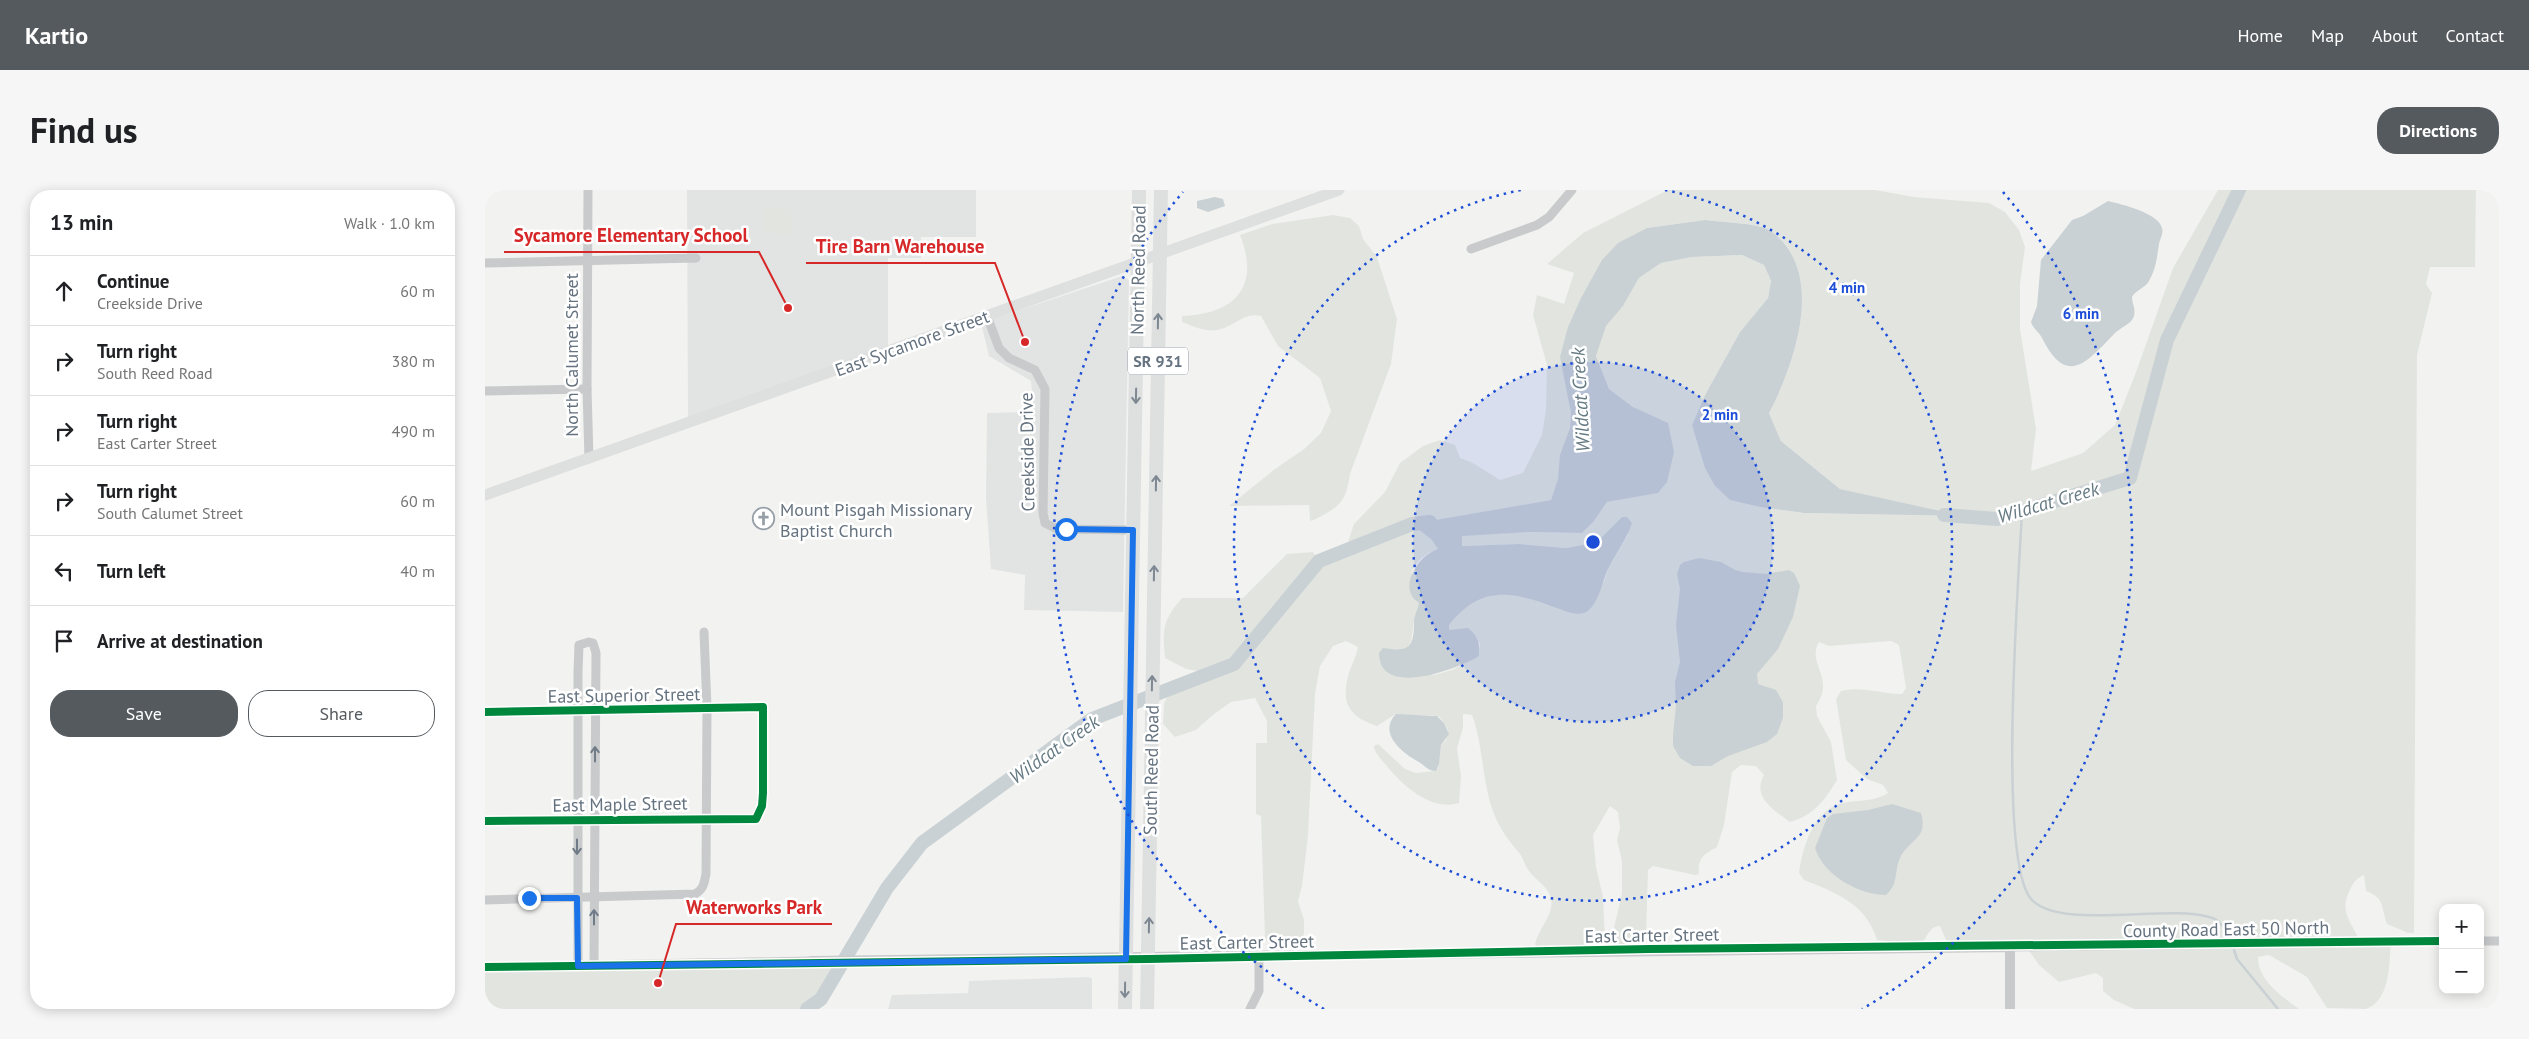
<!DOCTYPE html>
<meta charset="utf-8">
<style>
body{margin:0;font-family:"PT Sans",sans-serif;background:#f6f6f6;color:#202124}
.controls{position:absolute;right:15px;bottom:15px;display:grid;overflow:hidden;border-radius:10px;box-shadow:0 2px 12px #0003}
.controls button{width:45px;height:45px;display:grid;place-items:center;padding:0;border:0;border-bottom:1px solid #e0e0e0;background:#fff;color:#202124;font:25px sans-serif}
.stop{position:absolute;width:15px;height:15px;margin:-11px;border:4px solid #1a73e8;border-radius:50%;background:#fff}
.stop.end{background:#1a73e8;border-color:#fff;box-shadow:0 1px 5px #0008}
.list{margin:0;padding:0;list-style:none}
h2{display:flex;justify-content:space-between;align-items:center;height:65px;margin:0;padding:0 20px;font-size:21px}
h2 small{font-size:16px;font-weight:400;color:#757577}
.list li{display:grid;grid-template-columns:32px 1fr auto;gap:15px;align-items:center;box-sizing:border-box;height:70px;padding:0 20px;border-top:1px solid #e0e0e0}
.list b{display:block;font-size:19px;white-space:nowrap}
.list p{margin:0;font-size:16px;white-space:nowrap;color:#757577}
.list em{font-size:16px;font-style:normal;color:#757577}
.actions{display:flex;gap:10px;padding:15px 20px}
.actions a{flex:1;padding:11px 0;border:1px solid #555a5f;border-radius:20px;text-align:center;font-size:18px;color:#555a5f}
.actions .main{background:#555a5f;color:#fff}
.icon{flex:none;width:28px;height:28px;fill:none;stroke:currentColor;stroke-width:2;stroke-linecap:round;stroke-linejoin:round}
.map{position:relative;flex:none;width:2014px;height:819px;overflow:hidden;border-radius:20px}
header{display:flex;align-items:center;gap:30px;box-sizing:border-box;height:70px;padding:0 25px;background:#555a5f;color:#fff}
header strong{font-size:24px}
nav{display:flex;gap:28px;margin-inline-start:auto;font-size:18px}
.intro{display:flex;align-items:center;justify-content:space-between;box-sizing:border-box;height:120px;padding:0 30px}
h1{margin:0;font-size:35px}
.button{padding:12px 22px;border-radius:20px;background:#555a5f;color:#fff;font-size:18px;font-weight:700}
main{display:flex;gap:30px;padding:0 30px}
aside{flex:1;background:#fff;border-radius:20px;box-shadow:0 2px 12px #0003}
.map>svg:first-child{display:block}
.built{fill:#e2e4e3}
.green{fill:#e2e5df;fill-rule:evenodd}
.water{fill:#cad1d4}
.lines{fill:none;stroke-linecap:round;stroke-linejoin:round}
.stream{stroke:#cad1d4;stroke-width:2.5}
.river{stroke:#cad1d4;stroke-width:14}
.minor{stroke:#c8cacb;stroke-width:9}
.tertiary{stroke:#c8cacb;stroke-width:10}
.secondary{stroke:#dedfdf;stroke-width:11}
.primary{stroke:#dedfdf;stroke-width:14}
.cycleway-casing{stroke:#fff;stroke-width:11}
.cycleway{stroke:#00873e;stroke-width:8}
.oneway{stroke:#7d8892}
.oneway2{stroke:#6f7b87}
.route{stroke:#1a73e8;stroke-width:6}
.ring{fill:none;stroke:#1d4ed8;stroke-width:2.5;stroke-dasharray:2.5 5}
.labels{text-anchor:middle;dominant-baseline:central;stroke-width:5;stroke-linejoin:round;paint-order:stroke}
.shield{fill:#fff;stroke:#939ca5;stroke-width:1}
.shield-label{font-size:16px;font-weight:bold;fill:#65727f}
.street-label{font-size:18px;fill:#65727f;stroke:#fff}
.poi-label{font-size:18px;fill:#65727f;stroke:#fff;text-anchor:start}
.water-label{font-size:19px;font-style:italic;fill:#657a83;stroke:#fff}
.centre{fill:#1d4ed8;stroke:#fff;stroke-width:2.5}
.ring-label{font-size:15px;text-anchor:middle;font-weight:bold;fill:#1d4ed8;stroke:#fff;stroke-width:5;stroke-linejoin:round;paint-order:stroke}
.leader{fill:none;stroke:#d62828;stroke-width:2}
.callout-dot{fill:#d62828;stroke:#fff;stroke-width:2}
.callout-label{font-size:19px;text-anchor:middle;font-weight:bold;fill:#d62828;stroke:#fff;stroke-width:5;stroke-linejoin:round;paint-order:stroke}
</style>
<header>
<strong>Kartio</strong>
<nav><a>Home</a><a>Map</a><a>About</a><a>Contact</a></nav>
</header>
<div class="intro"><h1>Find us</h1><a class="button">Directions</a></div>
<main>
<aside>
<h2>13 min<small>Walk · 1.0 km</small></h2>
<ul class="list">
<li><svg class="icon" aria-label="ahead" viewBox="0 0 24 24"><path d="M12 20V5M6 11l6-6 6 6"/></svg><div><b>Continue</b><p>Creekside Drive</p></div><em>60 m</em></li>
<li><svg class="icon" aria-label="right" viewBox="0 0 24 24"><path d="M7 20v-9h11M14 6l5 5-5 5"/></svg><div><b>Turn right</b><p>South Reed Road</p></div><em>380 m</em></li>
<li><svg class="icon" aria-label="right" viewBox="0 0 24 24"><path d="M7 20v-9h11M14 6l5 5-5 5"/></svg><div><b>Turn right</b><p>East Carter Street</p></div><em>490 m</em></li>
<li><svg class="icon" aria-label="right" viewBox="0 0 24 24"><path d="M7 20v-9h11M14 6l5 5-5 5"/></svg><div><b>Turn right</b><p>South Calumet Street</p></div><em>60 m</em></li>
<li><svg class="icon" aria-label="left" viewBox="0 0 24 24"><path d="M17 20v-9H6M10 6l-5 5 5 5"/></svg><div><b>Turn left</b></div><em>40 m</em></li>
<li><svg class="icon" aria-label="arrive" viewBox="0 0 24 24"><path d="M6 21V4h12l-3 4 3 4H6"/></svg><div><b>Arrive at destination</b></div></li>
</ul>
<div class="actions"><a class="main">Save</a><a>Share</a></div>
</aside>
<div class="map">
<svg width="2014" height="819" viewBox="0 0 2014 819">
<rect width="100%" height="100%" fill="#f2f3f1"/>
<!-- built -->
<g class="built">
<polygon points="202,0 491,0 491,47 436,47 436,68 403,68 403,162 203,234"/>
<polygon points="637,86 644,90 638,422 539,420 540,385 506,379 501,308 502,223 549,222 546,191 504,166 496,133"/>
<polygon points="602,787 607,788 607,819 403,819 407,805 483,803 484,791"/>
</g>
<!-- green -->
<g class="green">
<path d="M1183,0H1390L1429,7L1504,13L1520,22L1534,40L1540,57L1535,94V139L1551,239L1546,281L1598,263L1630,235L1650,185L1688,78L1733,0H1991L1990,77H1945L1941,94L1947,103L1932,165L1929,743H1923L1902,734C1896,717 1900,708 1881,701L1879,685C1870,689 1868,693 1864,702C1855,721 1865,731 1874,749L1472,752L1461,750L1455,736C1445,736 1443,745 1438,752L1421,753L1392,750C1381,714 1352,703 1319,690L1314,683C1317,659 1328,622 1354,614C1371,609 1387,613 1403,603L1398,595L1382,589L1361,570L1351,509L1356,501C1376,496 1396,504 1417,504L1421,498L1414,455L1406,451L1344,456L1334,452C1321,474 1351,487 1331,516L1332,526L1346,552L1352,590C1340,610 1328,626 1305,632C1290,621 1266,607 1279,585L1271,576L1256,575L1247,582L1239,635L1232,657C1219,664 1212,668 1214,684L1210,685L1168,676L1163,680L1161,747L1156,753C1147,754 1133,757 1126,751L1137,703V671L1132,650L1135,638L1133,622L1125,616L1108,645L1111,677L1118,707L1120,751L1118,755L1051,756L1050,754C1053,739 1070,724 1066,708C1062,695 1051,691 1044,681C1040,676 1039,670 1035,664C1027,654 1019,645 1013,633C996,598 1000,561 987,525L978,524V538L972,558L976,586L974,613C946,622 917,595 901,575C896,569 889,563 889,556L893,554L920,579L931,583L949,581L953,578L956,555L961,550L963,540L955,527L947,525H909L892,536C864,527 855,513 864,483C867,474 871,467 873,457L861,451L848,456L835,476L830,504L823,646L817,696L813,711L819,730V742L818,750L814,755C803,756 787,761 780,749L776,626L771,624V553H782V531L770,508L746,512L729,524L711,540L690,547L678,534L679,513L687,498L725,483L701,479L680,468C677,439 678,430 697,408H758L802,364L828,362L834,371L860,361L869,334L900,302L915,273L938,256L955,250L970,255L975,268L988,273L1015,290L1038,283L1057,245L1061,220L1062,175L1048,125L1052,105L1079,114L1089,83L1062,74L1098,43ZM1220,30C1233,32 1274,33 1284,40C1343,78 1310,174 1284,223L1296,251L1355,299L1474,326L1319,323L1275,317L1245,310L1230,296L1207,235L1221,203L1255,142L1283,108L1286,91L1279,75L1257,65L1207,67L1176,73L1154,88L1138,116L1120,136L1111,166L1124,199L1148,217L1183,234L1172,303L1122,312L1109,331L1097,343L1044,342L977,345L976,356L1034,354L1081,358L1097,355L1113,351L1137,327L1143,345L1124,377L1119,392L1067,416C1056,413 1045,408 1033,405C1006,398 980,415 964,434V440L995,453L994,466L967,480L949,485L894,472L908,459C932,465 925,441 930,428C931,423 935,419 934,413C934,406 929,398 927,391C923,376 941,362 954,359L947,350L928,334L1066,310L1074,289L1076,265L1085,238L1086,223L1082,196L1162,38Z"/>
<polygon points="277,19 306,19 306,44 277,42"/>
<path d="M848,25L865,28L874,36L878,49L892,67L912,129L906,174L865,284C861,313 854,317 829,330L825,331L824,315L744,316L790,279L819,259L836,243L846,221L835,188L793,156L776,126C758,122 748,138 732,140C720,142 707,136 697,132V126C749,124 776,98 755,45L787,34Z"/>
<path d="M1906,752C1904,773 1906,810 1881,819L1842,818L1822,787L1784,765L1773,767C1773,791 1797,806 1814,819H1649L1629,810L1618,801V788L1611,783L1574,792L1554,775L1541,756Z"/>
<polygon points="359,771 336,809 322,819 0,819 0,777"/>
</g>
<!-- water -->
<g class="water">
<polygon points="730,7 738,9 740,16 723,22 712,18 712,11"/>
<path d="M1623,11C1636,14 1674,23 1677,38C1679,43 1675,49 1674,54C1672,67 1671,79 1664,91C1660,98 1651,100 1647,107C1647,114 1651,118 1649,126C1647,134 1636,137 1630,143C1602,172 1582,198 1557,148C1554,142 1548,139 1546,132L1552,116L1556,70L1587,30L1598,26Z"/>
<path d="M1220,30C1233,32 1274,33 1284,40C1343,79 1310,174 1284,223L1296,251L1355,299L1478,326L1319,323L1275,317L1245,310L1230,296L1220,278L1207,235L1221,203L1255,142L1283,108L1286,91L1279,75L1257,65L1207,67L1176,73L1154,88L1138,116L1121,136L1111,166L1124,199L1148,217L1183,233L1189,262L1182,292L1173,303L1122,312L1109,331L1097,343L1044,342L977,346V356L1034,354L1081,358L1097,355L1113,351L1137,327H1142L1147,333C1141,350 1132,362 1124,377C1117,390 1114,417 1099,423C1089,426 1078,420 1069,417C1026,401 996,395 964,435V440L983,438C993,446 995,453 994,466C973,479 894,509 894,463L898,458C923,462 929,459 929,432C929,426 933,419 934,413C911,398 934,365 953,359L947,350L927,334L1066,310L1073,289L1075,265L1085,238L1086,223L1075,167L1083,137L1096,108L1117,70L1133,53L1162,38Z"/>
<polygon points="1214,368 1236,372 1250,380 1258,382 1281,384 1304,380 1309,383 1315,396 1308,427 1293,459 1272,484 1273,494 1291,500 1298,512 1298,528 1292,544 1282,552 1243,566 1226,576 1208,576 1195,568 1188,556 1188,545 1191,516 1190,492 1195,472 1191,435 1195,399 1192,384 1195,375 1199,372"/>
<path d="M911,524L952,526L959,533L964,544L956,555L954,574L951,581C943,581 940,576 934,572C918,564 892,543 911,524Z"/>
<path d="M1407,614L1436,623C1444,649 1423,650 1415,668C1409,681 1414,694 1401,705C1374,705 1338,685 1330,658L1342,628L1348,624L1383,620Z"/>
</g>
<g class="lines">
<!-- stream -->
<g class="stream">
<path d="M1537,321C1534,387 1512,668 1546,709C1574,741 1682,714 1724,727C1734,729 1741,739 1744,748"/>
<polyline points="1749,760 1752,769 1793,819"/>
</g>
<!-- river -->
<g class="river">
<polyline points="1459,325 1512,329 1645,288 1682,150 1754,0"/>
<polyline points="322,819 336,809 402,698 437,653 607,529 749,474 834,371 927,334 945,332"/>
</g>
<!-- minor -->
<g class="minor">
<polyline points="103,0 102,199 104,269"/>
<polyline points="986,59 1052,35 1064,27 1087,0"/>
<polyline points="0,73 211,68"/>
<polyline points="502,126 514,158 524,168 550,180 560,199 558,323 560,333 572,339 648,340"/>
<polyline points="0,201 102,199"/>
<polyline points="0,522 278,517 278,603 277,616 271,629 0,631"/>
<path d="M0,710L210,704C219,699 219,693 221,684L222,518L219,442"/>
<polyline points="1995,751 2014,751"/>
<polyline points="1525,757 1958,751"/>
<polyline points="93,776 93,482 94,455 104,452 108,453 111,463 109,775"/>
<polyline points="0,777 326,771"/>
<polyline points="765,819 774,801 774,766"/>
</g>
<!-- tertiary -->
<path class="tertiary" d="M326,771C726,768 1125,760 1525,757V819"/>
<!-- secondary -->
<polyline class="secondary" points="0,305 854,0"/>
<!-- primary -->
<g class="primary">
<polyline points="640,819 654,0"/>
<polyline points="662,819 676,0"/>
</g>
<defs>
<g id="cycleway">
<polyline points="0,522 278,517 278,603 277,616 271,629 0,631"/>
<polyline points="0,777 663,769 1164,759 1958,751"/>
</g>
</defs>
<!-- cycleway casing -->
<use href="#cycleway" class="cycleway-casing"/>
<!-- cycleway -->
<use href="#cycleway" class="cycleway"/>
</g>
<!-- one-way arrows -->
<defs><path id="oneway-shaft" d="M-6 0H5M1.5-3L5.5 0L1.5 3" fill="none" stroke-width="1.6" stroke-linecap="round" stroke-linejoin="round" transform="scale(1.25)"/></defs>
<g class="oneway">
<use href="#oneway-shaft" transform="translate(673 131) rotate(-89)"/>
<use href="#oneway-shaft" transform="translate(651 206) rotate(91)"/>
<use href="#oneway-shaft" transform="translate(671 293) rotate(-89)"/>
<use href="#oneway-shaft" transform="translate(669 383) rotate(-89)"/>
<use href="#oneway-shaft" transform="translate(667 493) rotate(-89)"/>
<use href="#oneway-shaft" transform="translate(664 735) rotate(-89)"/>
<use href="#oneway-shaft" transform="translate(640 800) rotate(91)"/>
</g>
<g class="oneway2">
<use href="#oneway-shaft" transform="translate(110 564) rotate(-90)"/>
<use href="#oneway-shaft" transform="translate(92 657) rotate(90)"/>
<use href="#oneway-shaft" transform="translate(109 727) rotate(-90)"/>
</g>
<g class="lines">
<!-- route -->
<polyline class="route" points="44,708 92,708 93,776 641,769 648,340 581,339"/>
</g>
<!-- distance rings -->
<circle cx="1108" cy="352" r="180" fill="#1d4ed8" fill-opacity=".12"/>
<g class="ring">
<circle cx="1108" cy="352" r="180"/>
<path d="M1180 0A359 359 0 1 1 1036 0"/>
<path d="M839 819A539 539 0 0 1 698 2M1518 2A539 539 0 0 1 1377 819"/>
</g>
<!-- icons -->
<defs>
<symbol id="church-ring" viewBox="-11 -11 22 22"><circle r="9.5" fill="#fff" stroke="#969fa7" stroke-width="1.5"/><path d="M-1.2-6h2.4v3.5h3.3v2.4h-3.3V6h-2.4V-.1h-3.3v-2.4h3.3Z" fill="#969fa7"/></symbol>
</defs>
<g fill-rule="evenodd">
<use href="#church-ring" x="266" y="316" width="25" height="25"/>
</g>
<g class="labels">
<!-- shield labels -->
<rect class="shield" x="643" y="157.5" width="60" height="27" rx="4"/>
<g class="shield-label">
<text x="673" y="171">SR 931</text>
</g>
<!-- street labels -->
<g class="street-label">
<text transform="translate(653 80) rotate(-89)">North Reed Road</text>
<text transform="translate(427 153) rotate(-20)">East Sycamore Street</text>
<text transform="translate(86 165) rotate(-90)">North Calumet Street</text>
<text transform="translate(542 262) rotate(-91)">Creekside Drive</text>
<text transform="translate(139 505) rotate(-1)">East Superior Street</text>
<text transform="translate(666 580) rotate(-89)">South Reed Road</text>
<text transform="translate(135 614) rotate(-1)">East Maple Street</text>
<text transform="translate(1741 739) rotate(-1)">County Road East 50 North</text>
<text transform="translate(1167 745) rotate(-1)">East Carter Street</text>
<text transform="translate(762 752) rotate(-1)">East Carter Street</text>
</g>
<!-- poi labels -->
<g class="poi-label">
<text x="295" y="319">Mount Pisgah Missionary<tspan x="295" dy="21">Baptist Church</tspan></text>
</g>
<!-- water labels -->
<g class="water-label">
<text transform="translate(1095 210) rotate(-93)">Wildcat Creek</text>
<text transform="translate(1563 312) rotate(-16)">Wildcat Creek</text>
<text transform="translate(569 559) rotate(-35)">Wildcat Creek</text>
</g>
</g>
<circle cx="1108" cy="352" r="8" class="centre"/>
<g class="ring-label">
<text x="1362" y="103">4 min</text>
<text x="1596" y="129">6 min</text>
<text x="1235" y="230">2 min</text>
</g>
<!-- callouts -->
<path class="leader" d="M303 118L274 62H19M540 152L510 73H321M173 793L191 734H347"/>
<g class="callout-dot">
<circle cx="303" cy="118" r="5"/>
<circle cx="540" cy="152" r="5"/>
<circle cx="173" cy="793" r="5"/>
</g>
<g class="callout-label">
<text x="146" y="52">Sycamore Elementary School</text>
<text x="415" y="63">Tire Barn Warehouse</text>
<text x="269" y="724">Waterworks Park</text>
</g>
</svg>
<div class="controls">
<button>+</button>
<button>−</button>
</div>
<div class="stop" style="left:581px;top:339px"></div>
<div class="stop end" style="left:44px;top:708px"></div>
</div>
</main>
